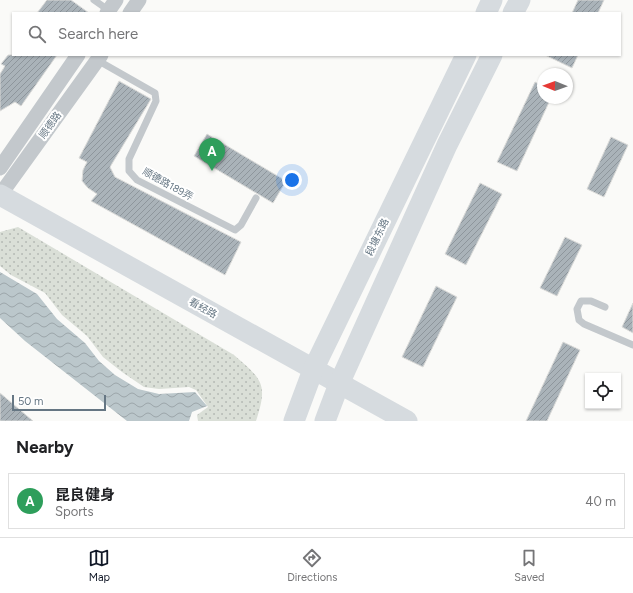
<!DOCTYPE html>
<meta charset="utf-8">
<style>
body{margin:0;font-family:Figtree,"Noto Sans SC",sans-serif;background:#f2f2f2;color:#202124}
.controls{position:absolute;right:12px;bottom:12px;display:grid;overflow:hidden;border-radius:0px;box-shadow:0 1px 3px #0004}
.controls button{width:36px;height:36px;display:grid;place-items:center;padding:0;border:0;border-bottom:1px solid #e0e0e0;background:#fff;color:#202124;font:20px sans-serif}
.compass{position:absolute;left:537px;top:68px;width:36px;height:36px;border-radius:50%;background:#fff;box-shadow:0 1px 3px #0004;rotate:271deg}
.scale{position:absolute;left:12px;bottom:10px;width:94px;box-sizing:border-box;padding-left:4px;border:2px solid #657683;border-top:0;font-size:11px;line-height:14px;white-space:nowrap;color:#657683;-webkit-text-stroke:3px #fff;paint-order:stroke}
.you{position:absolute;left:292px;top:180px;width:14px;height:14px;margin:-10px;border:3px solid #fff;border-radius:50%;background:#1a73e8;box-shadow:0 0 0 6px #1a73e833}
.badge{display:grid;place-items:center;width:26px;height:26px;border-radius:50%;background:#111827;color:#fff;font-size:13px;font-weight:700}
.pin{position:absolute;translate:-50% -33px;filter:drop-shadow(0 1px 2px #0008)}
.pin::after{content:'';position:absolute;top:21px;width:14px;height:12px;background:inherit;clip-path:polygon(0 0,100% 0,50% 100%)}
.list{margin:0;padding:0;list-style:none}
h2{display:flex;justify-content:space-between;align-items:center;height:52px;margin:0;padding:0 16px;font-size:17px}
h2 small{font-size:13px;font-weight:400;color:#757577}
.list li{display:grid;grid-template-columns:26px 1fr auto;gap:12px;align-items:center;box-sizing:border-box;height:56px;margin:0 8px 8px;padding:0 8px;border:1px solid #e0e0e0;border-radius:0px}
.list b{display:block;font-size:15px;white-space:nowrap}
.list p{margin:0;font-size:13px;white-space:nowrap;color:#757577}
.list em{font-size:13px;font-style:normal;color:#757577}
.icon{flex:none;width:22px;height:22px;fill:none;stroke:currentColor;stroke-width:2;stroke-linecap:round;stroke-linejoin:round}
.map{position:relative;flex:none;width:633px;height:421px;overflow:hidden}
.search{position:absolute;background:#fff;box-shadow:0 1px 3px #0004;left:12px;right:12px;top:12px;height:44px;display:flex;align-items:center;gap:10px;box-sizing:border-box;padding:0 14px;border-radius:0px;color:#757577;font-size:15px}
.sheet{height:116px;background:#fff}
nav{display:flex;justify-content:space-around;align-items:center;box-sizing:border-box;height:56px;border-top:1px solid #e0e0e0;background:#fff;font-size:11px;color:#757577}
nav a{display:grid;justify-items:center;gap:2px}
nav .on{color:#111827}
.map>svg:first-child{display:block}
.park{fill:url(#park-dots)}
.water{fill:url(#water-waves)}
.building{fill:url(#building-hatch);stroke:#dcdcda}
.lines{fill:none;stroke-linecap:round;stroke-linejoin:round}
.service{stroke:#c3c8cc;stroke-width:7}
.minor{stroke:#c3c8cc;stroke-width:15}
.secondary{stroke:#d6dbdf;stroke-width:21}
.labels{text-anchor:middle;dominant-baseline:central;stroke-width:4;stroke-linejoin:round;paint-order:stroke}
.street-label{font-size:10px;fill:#657683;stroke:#fff}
</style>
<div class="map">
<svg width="633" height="421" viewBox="0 0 633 421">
<defs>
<pattern id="park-dots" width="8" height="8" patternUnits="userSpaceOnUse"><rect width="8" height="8" fill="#dadfd7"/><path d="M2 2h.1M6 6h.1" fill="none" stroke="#b4b9b4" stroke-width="1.8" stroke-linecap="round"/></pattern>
<pattern id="water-waves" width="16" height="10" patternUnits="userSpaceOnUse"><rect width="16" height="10" fill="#bbc7cb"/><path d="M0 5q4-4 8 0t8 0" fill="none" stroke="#9ca6aa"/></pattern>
<pattern id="building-hatch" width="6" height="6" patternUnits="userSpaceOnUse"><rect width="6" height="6" fill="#aab3b9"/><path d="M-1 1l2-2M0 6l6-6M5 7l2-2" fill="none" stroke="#8e969c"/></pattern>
</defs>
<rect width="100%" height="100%" fill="#fafaf8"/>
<!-- park -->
<path class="park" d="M18,227L234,355C263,380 268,384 256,421H198L197,415L208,407L196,390L189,387L159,389L144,387L122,372L103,357L87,336L62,315L45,293L11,275L0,266V232Z"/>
<!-- water -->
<polygon class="water" points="0,272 37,294 57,319 85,343 99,361 115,375 138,389 159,394 195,392 207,406 192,412 189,421 127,421 25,341 0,318"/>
<!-- building -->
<g class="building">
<polygon points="47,0 71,0 89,13 37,13"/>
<polygon points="578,0 604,0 598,13 572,13"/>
<polygon points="8,55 57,55 21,106 15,102 0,111 0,74 5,66 1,64"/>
<polygon points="545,55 578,55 572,68"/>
<polygon points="119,81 151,99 110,167 115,177 241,242 225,275 91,201 97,194 88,188 82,181 83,170 87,162 79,158"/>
<polygon points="535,82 543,86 543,98 551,98 517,171 497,162"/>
<polygon points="207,134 286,181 273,203 194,156"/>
<polygon points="611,137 628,145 604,197 587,189"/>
<polygon points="480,183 502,194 466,265 445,254"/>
<polygon points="565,237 582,245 557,296 540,288"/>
<polygon points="436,286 457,297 423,367 402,357"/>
<polygon points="633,303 633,333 622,327"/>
<polygon points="563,342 580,350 547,421 526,421"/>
<polygon points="0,393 33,421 0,421"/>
</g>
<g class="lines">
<!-- service -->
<g class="service">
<polyline points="94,0 111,12"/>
<polyline points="97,60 155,93 156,101 129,159 129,171 137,180 235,230 241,225 256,198"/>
<polyline points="605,307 591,301 581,301 577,309 579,320 584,324 633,345"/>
</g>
<!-- minor -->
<g class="minor">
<polyline points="107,13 116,0"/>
<polyline points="130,13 139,0"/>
<polyline points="0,168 78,55"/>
<polyline points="0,195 101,55"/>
</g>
<!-- secondary -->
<g class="secondary">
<polyline points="486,13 492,0"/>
<polyline points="513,13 520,0"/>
<polyline points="0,195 407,421"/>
<polyline points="294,421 313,370 466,55"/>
<polyline points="325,421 339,384 447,145 492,55"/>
</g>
</g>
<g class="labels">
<!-- street labels -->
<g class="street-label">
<text transform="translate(50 125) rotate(-54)">顺德路</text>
<text transform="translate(168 184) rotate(29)">顺德路189弄</text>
<text transform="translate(377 237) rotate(-64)">段塘东路</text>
<text transform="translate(203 308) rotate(29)">看经路</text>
</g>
</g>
</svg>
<div class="controls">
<button><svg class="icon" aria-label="locate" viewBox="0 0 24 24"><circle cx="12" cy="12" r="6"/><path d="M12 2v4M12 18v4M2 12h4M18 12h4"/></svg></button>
</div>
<svg class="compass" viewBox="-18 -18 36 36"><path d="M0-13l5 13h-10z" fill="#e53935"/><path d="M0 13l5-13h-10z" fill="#757577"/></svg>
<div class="scale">50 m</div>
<div class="you"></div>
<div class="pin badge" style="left:212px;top:171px;background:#2e9e5b">A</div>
<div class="search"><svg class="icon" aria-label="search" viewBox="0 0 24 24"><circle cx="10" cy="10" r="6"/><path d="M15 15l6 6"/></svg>Search here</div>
</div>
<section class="sheet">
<h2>Nearby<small></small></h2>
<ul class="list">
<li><span class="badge" style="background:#2e9e5b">A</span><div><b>昆良健身</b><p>Sports</p></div><em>40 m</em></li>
</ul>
</section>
<nav>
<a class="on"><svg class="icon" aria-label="map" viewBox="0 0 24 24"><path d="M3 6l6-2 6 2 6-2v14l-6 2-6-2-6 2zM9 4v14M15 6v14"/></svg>Map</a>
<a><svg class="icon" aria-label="directions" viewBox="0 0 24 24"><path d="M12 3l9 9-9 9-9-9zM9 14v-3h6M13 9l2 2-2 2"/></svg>Directions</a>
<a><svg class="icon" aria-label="saved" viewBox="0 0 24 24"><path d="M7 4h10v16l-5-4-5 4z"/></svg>Saved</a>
</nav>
